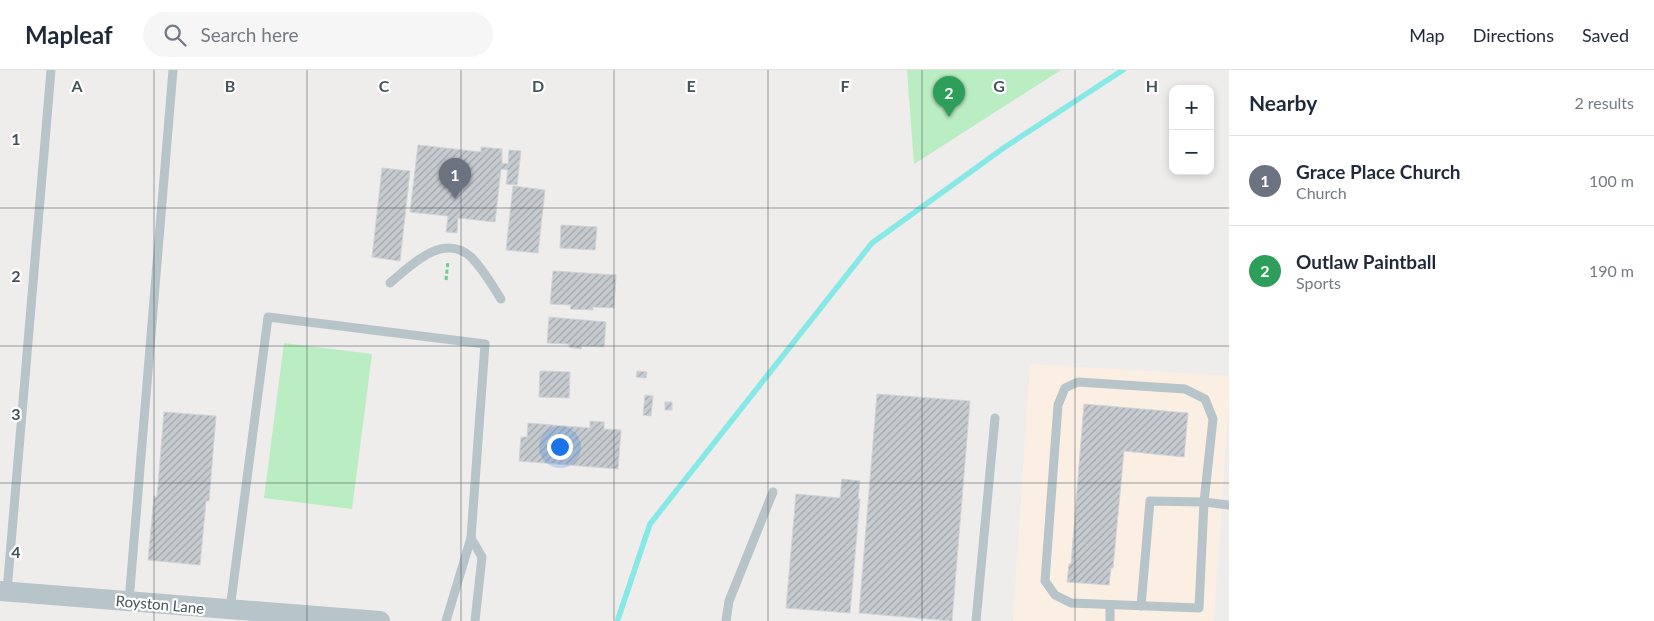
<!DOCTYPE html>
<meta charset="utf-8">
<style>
body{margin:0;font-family:Lato,sans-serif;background:#f6f6f7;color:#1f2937}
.controls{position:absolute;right:15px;top:15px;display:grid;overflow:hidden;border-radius:10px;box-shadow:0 2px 8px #0003}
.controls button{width:45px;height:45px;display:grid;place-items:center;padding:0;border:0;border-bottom:1px solid #e0e1e3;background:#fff;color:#1f2937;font:25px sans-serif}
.you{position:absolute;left:559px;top:376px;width:18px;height:18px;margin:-12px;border:4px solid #fff;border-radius:50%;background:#1a73e8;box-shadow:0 0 0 8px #1a73e833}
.badge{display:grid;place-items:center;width:32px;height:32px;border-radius:50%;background:#ea580c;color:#fff;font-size:16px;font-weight:700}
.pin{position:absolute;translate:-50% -41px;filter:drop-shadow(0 1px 2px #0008)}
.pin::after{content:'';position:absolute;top:26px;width:18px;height:15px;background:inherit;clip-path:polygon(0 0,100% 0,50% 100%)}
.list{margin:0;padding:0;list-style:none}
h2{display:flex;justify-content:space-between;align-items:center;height:65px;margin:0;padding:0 20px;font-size:21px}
h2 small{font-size:16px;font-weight:400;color:#747a83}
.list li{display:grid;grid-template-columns:32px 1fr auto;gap:15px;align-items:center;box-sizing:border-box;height:90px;padding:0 20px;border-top:1px solid #e0e1e3}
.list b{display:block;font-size:19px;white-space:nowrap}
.list p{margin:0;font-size:16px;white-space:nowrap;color:#747a83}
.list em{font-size:16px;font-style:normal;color:#747a83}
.icon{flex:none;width:28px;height:28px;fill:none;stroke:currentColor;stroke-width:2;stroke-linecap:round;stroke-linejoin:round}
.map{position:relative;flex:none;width:1229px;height:551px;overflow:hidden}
header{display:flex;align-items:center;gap:30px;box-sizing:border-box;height:70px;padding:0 25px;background:#fff;border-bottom:1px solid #e0e1e3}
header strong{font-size:24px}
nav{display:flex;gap:28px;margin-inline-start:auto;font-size:18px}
.search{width:350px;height:45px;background:#f6f6f7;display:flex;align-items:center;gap:12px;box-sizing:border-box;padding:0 18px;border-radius:28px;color:#747a83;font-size:19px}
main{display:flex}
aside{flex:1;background:#fff}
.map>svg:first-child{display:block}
.commercial{fill:#fbefe4}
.pitch{fill:#baedc1}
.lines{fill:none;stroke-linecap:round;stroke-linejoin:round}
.stream{stroke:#87e9e6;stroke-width:5.5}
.building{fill:url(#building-hatch);stroke:#d0d4d8}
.path{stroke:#73ca8a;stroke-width:3;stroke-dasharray:4 2.5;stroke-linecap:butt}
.service{stroke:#b7c4c9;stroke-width:9}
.tertiary{stroke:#b7c4c9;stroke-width:20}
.grid{fill:none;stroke:#455459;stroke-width:1;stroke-opacity:0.55}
.labels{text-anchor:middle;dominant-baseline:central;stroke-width:4.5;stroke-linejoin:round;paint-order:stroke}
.street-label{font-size:15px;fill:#455459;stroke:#fff}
.grid-label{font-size:16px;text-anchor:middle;font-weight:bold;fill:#455459;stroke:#fff;stroke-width:4.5;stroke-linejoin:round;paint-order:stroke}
</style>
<header>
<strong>Mapleaf</strong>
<div class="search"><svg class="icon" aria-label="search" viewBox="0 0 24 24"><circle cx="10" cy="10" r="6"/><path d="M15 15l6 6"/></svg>Search here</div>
<nav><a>Map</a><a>Directions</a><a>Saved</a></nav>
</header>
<main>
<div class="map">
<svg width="1229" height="551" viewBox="0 0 1229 551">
<defs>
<pattern id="building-hatch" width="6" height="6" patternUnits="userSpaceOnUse" patternTransform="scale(1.25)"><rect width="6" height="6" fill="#c6cbcf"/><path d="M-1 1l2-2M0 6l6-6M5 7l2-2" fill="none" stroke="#a3a7ab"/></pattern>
</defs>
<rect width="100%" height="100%" fill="#efecec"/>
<!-- commercial -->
<polygon class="commercial" points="1030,294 1229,306 1229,328 1214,551 1013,551"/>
<!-- pitch -->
<g class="pitch">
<polygon points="907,0 1061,0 914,94"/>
<polygon points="284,273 372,284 352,439 264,428"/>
</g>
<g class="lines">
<!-- stream -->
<polyline class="stream" points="618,549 650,454 872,173 1005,77 1123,0"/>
</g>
<!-- building -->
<g class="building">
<polygon points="418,75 481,82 481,77 502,79 502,93 508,94 509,80 521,81 517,115 506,114 508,100 501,99 495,152 458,148 457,163 446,162 448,146 410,142"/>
<polygon points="382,98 410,101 400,191 372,187"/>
<polygon points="513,116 545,120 538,183 506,180"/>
<polygon points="561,155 597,157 595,180 560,178"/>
<polygon points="553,201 616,205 614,238 593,237 593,240 570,239 571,235 550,234"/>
<polygon points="549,247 606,252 604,277 582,276 581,279 569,277 569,274 547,273"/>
<polygon points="540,301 570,302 569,328 539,327"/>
<polygon points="637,301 647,302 646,308 636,307"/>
<polygon points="877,324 970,331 952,551 859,543"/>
<polygon points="645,325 653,326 651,346 643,345"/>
<rect x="665" y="332" width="7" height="8"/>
<polygon points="1084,334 1188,343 1184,387 1124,381 1113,498 1111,498 1109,515 1067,512 1069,494 1071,494"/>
<polygon points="164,342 216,346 209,431 206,431 200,495 148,490 154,426 157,427"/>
<polygon points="590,351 604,352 604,359 621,360 618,399 519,391 521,367 527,367 528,353 590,358"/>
<polygon points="842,409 860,411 858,429 860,429 850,543 786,538 796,424 840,428"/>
</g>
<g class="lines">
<!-- path -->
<polyline class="path" points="446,210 448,191"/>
<!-- service -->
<g class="service">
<path d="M390,213C411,195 443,162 471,187C483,199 492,215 501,229"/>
<polygon points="1078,312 1185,319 1205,329 1213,349 1204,432 1199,538 1071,533 1055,525 1045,511 1058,335 1065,318"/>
<polyline points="471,468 482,487 475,551"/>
<polyline points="7,521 51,0"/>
<polyline points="129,531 173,0"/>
<polyline points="1141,536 1150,431 1204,432 1229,435"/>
<polyline points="230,539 268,247 485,274 471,468 446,551"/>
<polyline points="726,551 729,531 773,422"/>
<polyline points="976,551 995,348"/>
<polyline points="1110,551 1110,535"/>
</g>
<!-- tertiary -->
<polyline class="tertiary" points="0,521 380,551"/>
</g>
<!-- grid -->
<path class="grid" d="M154,0V551M307,0V551M461,0V551M614,0V551M768,0V551M922,0V551M1075,0V551M0,138H1229M0,276H1229M0,413H1229"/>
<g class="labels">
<!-- street labels -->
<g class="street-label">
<text transform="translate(160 534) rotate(5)">Royston Lane</text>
</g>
</g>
<g class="grid-label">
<text x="77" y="22">A</text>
<text x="230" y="22">B</text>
<text x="384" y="22">C</text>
<text x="538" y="22">D</text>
<text x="691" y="22">E</text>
<text x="845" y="22">F</text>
<text x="999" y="22">G</text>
<text x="1152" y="22">H</text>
<text x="16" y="75">1</text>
<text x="16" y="212">2</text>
<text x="16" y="350">3</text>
<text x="16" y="488">4</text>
</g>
</svg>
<div class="controls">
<button>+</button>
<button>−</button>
</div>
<div class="you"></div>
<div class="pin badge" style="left:455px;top:129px;background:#6b7280">1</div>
<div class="pin badge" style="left:949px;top:47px;background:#2e9e5b">2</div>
</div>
<aside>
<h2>Nearby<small>2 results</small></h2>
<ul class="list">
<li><span class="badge" style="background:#6b7280">1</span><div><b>Grace Place Church</b><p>Church</p></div><em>100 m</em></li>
<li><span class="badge" style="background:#2e9e5b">2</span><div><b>Outlaw Paintball</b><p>Sports</p></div><em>190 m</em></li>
</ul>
</aside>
</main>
